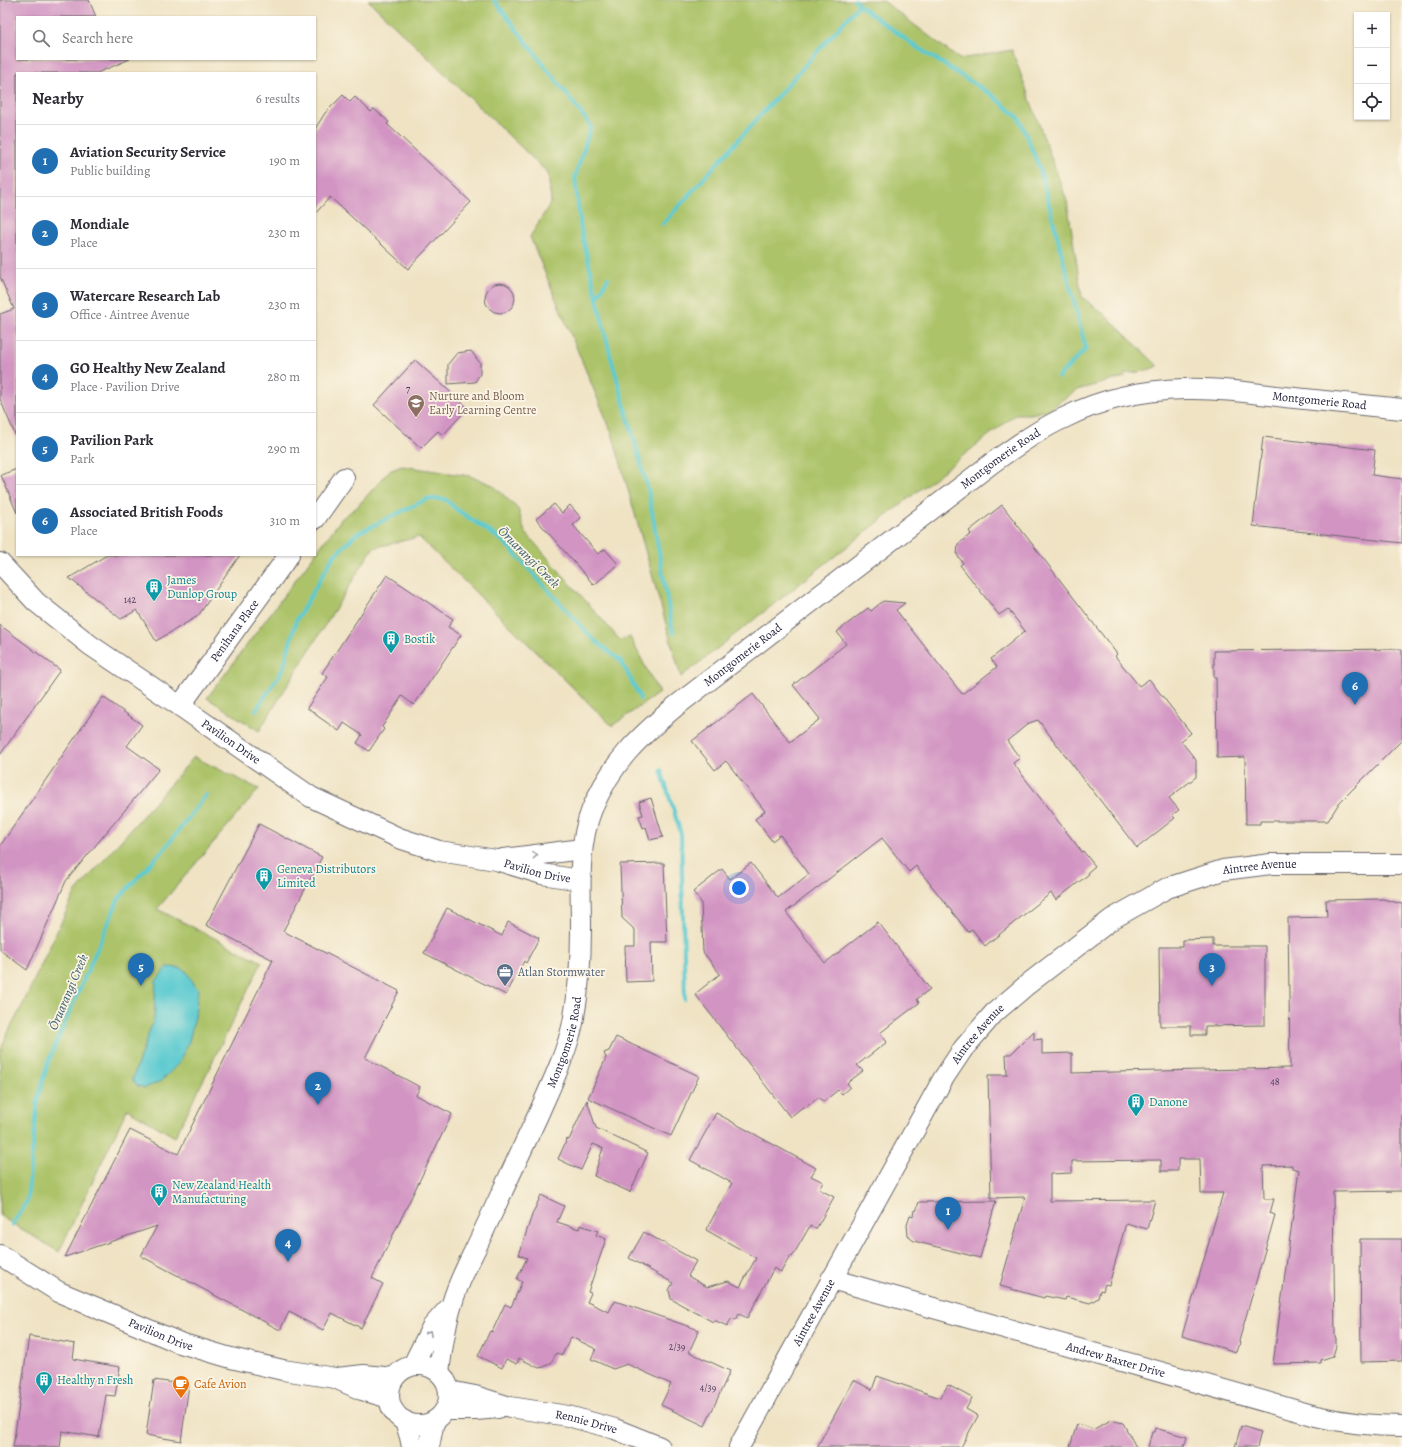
<!DOCTYPE html>
<meta charset="utf-8">
<style>
body{margin:0;font-family:Alegreya,serif;background:#f7f7f7;color:#2b2b33}
.controls{position:absolute;right:12px;top:12px;display:grid;overflow:hidden;border-radius:0px;box-shadow:0 1px 3px #0004}
.controls button{width:36px;height:36px;display:grid;place-items:center;padding:0;border:0;border-bottom:1px solid #e1e1e2;background:#fff;color:#2b2b33;font:20px sans-serif}
.you{position:absolute;left:739px;top:888px;width:14px;height:14px;margin:-10px;border:3px solid #fff;border-radius:50%;background:#1a73e8;box-shadow:0 0 0 6px #1a73e833}
.badge{display:grid;place-items:center;width:26px;height:26px;border-radius:50%;background:#1f6fb2;color:#fff;font-size:13px;font-weight:700}
.pin{position:absolute;translate:-50% -33px;filter:drop-shadow(0 1px 2px #0008)}
.pin::after{content:'';position:absolute;top:21px;width:14px;height:12px;background:inherit;clip-path:polygon(0 0,100% 0,50% 100%)}
.list{margin:0;padding:0;list-style:none}
h2{display:flex;justify-content:space-between;align-items:center;height:52px;margin:0;padding:0 16px;font-size:17px}
h2 small{font-size:13px;font-weight:400;color:#7c7c81}
.list li{display:grid;grid-template-columns:26px 1fr auto;gap:12px;align-items:center;box-sizing:border-box;height:72px;padding:0 16px;border-top:1px solid #e1e1e2}
.list b{display:block;font-size:15px;white-space:nowrap}
.list p{margin:0;font-size:13px;white-space:nowrap;color:#7c7c81}
.list em{font-size:13px;font-style:normal;color:#7c7c81}
.icon{flex:none;width:22px;height:22px;fill:none;stroke:currentColor;stroke-width:2;stroke-linecap:round;stroke-linejoin:round}
.map{position:relative;flex:none;width:1402px;height:1447px;overflow:hidden}
.search{position:absolute;background:#fff;box-shadow:0 1px 3px #0004;left:16px;top:16px;width:300px;height:44px;display:flex;align-items:center;gap:10px;box-sizing:border-box;padding:0 14px;border-radius:0px;color:#7c7c81;font-size:15px}
.panel{position:absolute;background:#fff;box-shadow:0 1px 3px #0004;left:16px;top:72px;width:300px;height:484px;border-radius:0px}
.map>svg:first-child{display:block}
.green{fill:#acc369;stroke:#677252}
.water{fill:#5ccad0;stroke:#3f7686}
.lines{fill:none;stroke-linecap:round;stroke-linejoin:round}
.stream{stroke:#5ccad0;stroke-width:4}
.building{fill:#d294c3}
.minor-casing{stroke:#6a666b;stroke-width:22}
.minor{stroke:#fff;stroke-width:20}
.oneway{stroke:#9c9ca7}
.labels{text-anchor:middle;dominant-baseline:central;stroke-width:3.5;stroke-linejoin:round;paint-order:stroke}
.number-label{font-size:10px;fill:#4e3e5d}
.education-label{font-size:12px;fill:#785e54;stroke:#fcf5e5;text-anchor:start}
.street-label{font-size:12px;fill:#22223b;stroke:#fcf5e5}
.culture-label{font-size:12px;fill:#0d838f;stroke:#fcf5e5;text-anchor:start}
.service-label{font-size:12px;fill:#4e5e75;stroke:#fcf5e5;text-anchor:start}
.food-label{font-size:12px;fill:#c56008;stroke:#fcf5e5;text-anchor:start}
.water-label{font-size:13px;font-style:italic;fill:#365d6f;stroke:#fcf5e5}
</style>
<div class="map">
<svg width="1402" height="1447" viewBox="0 0 1402 1447">
<rect width="100%" height="100%" fill="#fcf5e5"/>
<filter id="ink" filterUnits="userSpaceOnUse"><feTurbulence type="fractalNoise" baseFrequency=".025" numOctaves="2"/><feDisplacementMap in="SourceGraphic" scale="8" xChannelSelector="R" yChannelSelector="G"/><feConvolveMatrix kernelMatrix="1 2 1 2 8 2 1 2 1" color-interpolation-filters="sRGB"/></filter>
<filter id="wash" filterUnits="userSpaceOnUse"><feTurbulence type="fractalNoise" baseFrequency=".012" numOctaves="4" result="noise"/><feDisplacementMap in="SourceGraphic" scale="16" xChannelSelector="R" yChannelSelector="G"/><feGaussianBlur stdDeviation="0.9" result="paint"/><feColorMatrix in="noise" values="0 0 0 0 0 0 0 0 0 0 0 0 0 0 0 0 0 1.4 0 .05"/><feComposite in="paint" operator="in"/></filter>
<g filter="url(#wash)">
<rect width="100%" height="100%" fill="#efe3c4"/>
<!-- green -->
<g class="green">
<polygon points="368,0 882,0 959,59 1012,50 1067,201 1082,297 1104,314 1158,366 1145,371 1124,374 1125,377 1077,390 1059,402 1052,409 1031,414 1016,414 681,677 612,433 530,237 551,202 548,173"/>
<polygon points="402,466 470,476 493,485 518,509 525,532 620,640 630,637 659,693 612,726 419,537 373,548 259,731 207,698 342,518 356,508 389,471"/>
<polygon points="194,757 259,789 157,909 262,962 175,1137 127,1109 59,1252 0,1216 0,1053 6,1036 20,1010 75,893"/>
</g>
<!-- water -->
<polygon class="water" points="167,967 181,968 186,971 198,990 195,1017 189,1041 179,1063 161,1081 145,1088 138,1086 132,1080 154,1018 156,981"/>
<g class="lines">
<!-- stream -->
<g class="stream">
<polyline points="494,0 591,126 575,177 581,230 610,354 648,489 673,633"/>
<polyline points="855,0 859,5 915,46 992,95 1019,118 1040,169 1086,349 1058,377"/>
<polyline points="663,224 859,5"/>
<polyline points="597,298 608,278"/>
<polyline points="256,710 283,669 296,621 333,557 356,534 427,499 445,499 456,509 503,541 594,640 621,661 639,695 640,699"/>
<polyline points="661,770 681,834 685,999"/>
<polyline points="12,1225 27,1201 38,1099 48,1062 119,898 166,847 206,795"/>
</g>
</g>
<g id="blocks">
<!-- building -->
<g class="building">
<polygon points="0,0 89,0 96,17 17,17 17,59 130,59 97,73 17,73 17,439 0,399 0,314 14,309 0,277"/>
<polygon points="343,95 350,102 355,97 371,112 374,109 389,122 387,124 471,202 408,269 330,197 315,214 315,129 325,113"/>
<circle cx="500" cy="298" r="15"/>
<polygon points="471,351 480,363 480,374 475,382 448,384 448,364 457,353"/>
<polygon points="415,360 468,408 443,435 438,431 421,448 374,405"/>
<polygon points="1263,437 1375,450 1372,475 1402,479 1402,543 1253,526"/>
<polygon points="17,469 17,513 1,475"/>
<polygon points="554,504 562,513 570,505 581,518 573,525 598,554 605,549 618,564 594,585 536,519"/>
<polygon points="1002,505 1117,654 1115,656 1139,686 1149,679 1191,733 1181,741 1196,760 1196,777 1169,798 1179,810 1172,815 1175,818 1137,848 1038,720 1029,723 1007,741 1020,758 1013,763 1082,852 1083,851 1095,866 1088,872 1089,874 1056,900 1051,893 985,946 972,929 968,932 916,866 909,872 882,838 786,912 825,963 878,922 930,989 917,999 919,1003 880,1033 887,1042 857,1065 863,1071 847,1083 850,1087 842,1094 838,1090 823,1102 819,1097 805,1108 804,1106 790,1117 695,994 720,974 703,952 701,902 693,892 722,869 730,879 751,863 778,898 809,874 780,835 772,841 755,819 765,811 726,761 715,770 692,741 753,694 790,742 820,719 793,685 846,644 837,632 868,608 871,611 883,601 905,603 896,610 962,694 997,667 991,659 1025,631 1008,609 999,615 960,565 963,563 957,555 958,544 971,534 969,531"/>
<polygon points="107,555 240,555 198,616 156,641 137,610 121,619 69,578"/>
<polygon points="387,575 453,619 448,627 461,635 414,705 402,696 382,727 384,729 369,751 357,743 362,735 344,723 339,731 316,715 317,714 307,708 328,677 322,673"/>
<polygon points="0,625 60,670 0,755"/>
<polygon points="1402,649 1402,740 1339,803 1328,821 1260,821 1260,824 1246,824 1245,757 1217,758 1216,678 1214,678 1214,651"/>
<polygon points="103,697 142,725 127,746 159,769 66,881 27,970 0,950 0,846"/>
<polygon points="651,798 663,837 650,840 646,827 643,828 639,816 643,815 639,802"/>
<polygon points="259,824 322,857 283,931 399,991 365,1058 420,1087 416,1095 452,1114 372,1278 383,1284 361,1328 332,1313 323,1330 289,1312 280,1330 141,1256 157,1226 65,1257 130,1130 178,1154 273,960 206,925"/>
<polygon points="664,863 667,942 651,942 652,981 626,982 625,946 635,946 635,930 622,918 620,864"/>
<polygon points="1383,899 1402,904 1402,1191 1333,1192 1335,1338 1336,1338 1336,1346 1333,1356 1321,1360 1321,1363 1273,1364 1299,1170 1292,1168 1292,1165 1263,1166 1264,1199 1274,1199 1270,1213 1275,1215 1239,1341 1240,1344 1238,1346 1236,1352 1182,1336 1223,1193 1201,1193 1200,1159 1178,1159 1178,1171 1161,1171 1161,1160 1072,1161 1072,1173 1050,1174 1050,1201 1155,1200 1147,1229 1126,1223 1109,1285 1105,1284 1103,1291 1100,1290 1098,1298 1090,1303 1066,1297 1065,1300 1045,1296 1044,1298 1000,1286 1025,1197 991,1198 988,1075 1007,1075 1006,1054 1011,1054 1034,1031 1034,1040 1042,1039 1042,1054 1072,1053 1072,1073 1290,1068 1288,918 1327,917 1326,900"/>
<polygon points="447,908 502,936 508,922 539,938 526,963 524,961 506,995 424,953"/>
<polygon points="1213,939 1213,946 1265,946 1265,1025 1205,1026 1205,1035 1191,1035 1191,1026 1160,1026 1159,947 1183,947 1183,940"/>
<polygon points="616,1037 699,1076 671,1136 588,1098 606,1058 604,1053 609,1051"/>
<polygon points="587,1100 596,1128 648,1153 630,1192 594,1176 603,1148 593,1144 581,1170 558,1159 567,1139 569,1140"/>
<polygon points="716,1113 816,1168 811,1176 823,1182 819,1189 834,1197 816,1229 810,1226 792,1257 790,1256 781,1272 774,1268 747,1318 739,1314 736,1320 732,1318 727,1326 714,1320 713,1322 671,1299 669,1290 673,1283 629,1258 644,1232 696,1261 688,1276 707,1287 728,1281 740,1287 756,1258 706,1230 732,1183 690,1160"/>
<polygon points="541,1195 564,1206 557,1222 579,1229 580,1225 598,1231 596,1235 606,1239 588,1292 591,1293 587,1302 609,1312 613,1304 614,1304 615,1301 699,1330 689,1352 730,1371 705,1426 661,1405 671,1384 627,1364 613,1369 591,1359 596,1349 571,1337 562,1355 556,1353 551,1363 544,1367 539,1368 519,1358 517,1364 506,1359 502,1368 478,1356 490,1331 492,1332 505,1304 511,1307 522,1282 517,1279 527,1258 519,1255 532,1215"/>
<polygon points="996,1201 980,1258 914,1241 911,1239 908,1235 907,1225 910,1215 913,1216 914,1210 916,1211 919,1202"/>
<polygon points="1360,1239 1402,1239 1402,1361 1361,1362"/>
<polygon points="29,1336 75,1344 73,1359 120,1367 115,1396 106,1395 99,1437 62,1431 60,1447 13,1447"/>
<polygon points="877,1376 940,1398 948,1385 972,1398 966,1409 978,1416 961,1447 817,1447 854,1380 872,1390"/>
<polygon points="154,1380 189,1385 181,1441 146,1435"/>
<polygon points="1111,1420 1123,1423 1136,1447 1070,1447 1077,1424 1094,1429"/>
<polygon points="1241,1426 1261,1432 1257,1447 1235,1447"/>
<polygon points="1155,1428 1187,1437 1184,1447 1148,1447 1152,1432 1154,1432"/>
</g>
</g>
</g>
<g filter="url(#ink)">
<use href="#blocks" fill-opacity="0" stroke="#6a666b" stroke-width="1"/>
<g class="lines">
<defs>
<g id="minor">
<polyline points="315,519 344,478"/>
<path id="s1" d="M0,563L36,602L90,645L180,706L311,797L399,838L439,851L496,860L542,874L580,880"/>
<path id="s2" d="M180,706L289,555"/>
<polyline points="503,859 582,849"/>
<path id="s3" d="M0,1255L59,1292L180,1343L231,1358L283,1370L335,1378L362,1390L389,1398"/>
<path id="s4" d="M831,1279L1316,1416C1345,1423 1372,1426 1402,1426"/>
<polyline points="413,1365 432,1327 449,1308"/>
<circle cx="419" cy="1395" r="30"/>
<path id="s5" d="M439,1372C442,1349 445,1326 452,1304C458,1281 471,1259 481,1237C500,1197 519,1156 538,1115C551,1085 566,1055 573,1023C579,991 581,960 581,928C581,889 577,847 592,809C612,762 638,738 676,706L992,463C1015,447 1039,429 1066,417C1102,399 1145,390 1185,389C1218,388 1252,393 1285,397C1324,401 1363,405 1402,409"/>
<polyline points="337,1378 364,1375 394,1378"/>
<path id="s6" d="M449,1391L475,1396L510,1407L568,1416L615,1429L660,1447"/>
<polyline points="445,1410 476,1410 498,1408"/>
<polyline points="405,1421 410,1437 412,1447"/>
<polyline points="429,1447 434,1421"/>
<path id="s7" d="M739,1447L943,1079L963,1049L994,1013L1028,984L1112,919L1167,888L1223,870L1271,864H1402"/>
</g>
</defs>
<!-- minor casing -->
<use href="#minor" class="minor-casing"/>
<!-- minor -->
<use href="#minor" class="minor"/>
</g>
<!-- one-way arrows -->
<defs><path id="oneway-chevron" d="M-2-3.5L2.5 0L-2 3.5" fill="none" stroke-width="1.6" stroke-linecap="round" stroke-linejoin="round"/></defs>
<g class="oneway">
<use href="#oneway-chevron" transform="translate(535 855) rotate(-7)"/>
<use href="#oneway-chevron" transform="translate(429 1333) rotate(-61)"/>
</g>
</g>
<!-- icons -->
<defs>
<symbol id="school-pin" viewBox="-11 -11 22 30"><path d="M0 17L-7.5 6A9.5 9.5 0 1 1 7.5 6Z" fill="#8d6e63" stroke="#fcf5e5"/><path d="M0-5L7-2L0 1L-7-2ZM-4 1L0 2.5L4 1V4Q0 6-4 4Z" fill="#fff"/></symbol>
<symbol id="building-pin" viewBox="-11 -11 22 30"><path d="M0 17L-7.5 6A9.5 9.5 0 1 1 7.5 6Z" fill="#0f9aa8" stroke="#fcf5e5"/><path d="M-4-6H4V6H1V3H-1V6H-4ZM-2.5-4.3h1.7v1.8h-1.7ZM.8-4.3h1.7v1.8H.8ZM-2.5-1h1.7V.8h-1.7ZM.8-1h1.7V.8H.8Z" fill="#fff"/></symbol>
<symbol id="office-pin" viewBox="-11 -11 22 30"><path d="M0 17L-7.5 6A9.5 9.5 0 1 1 7.5 6Z" fill="#5c6f8a" stroke="#fcf5e5"/><path d="M-6-3h4V-5.5h4V-3h4V5H-6ZM-1-4.5V-3h2v-1.5ZM-6 0V1H6V0Z" fill="#fff"/></symbol>
<symbol id="cafe-pin" viewBox="-11 -11 22 30"><path d="M0 17L-7.5 6A9.5 9.5 0 1 1 7.5 6Z" fill="#e8710a" stroke="#fcf5e5"/><path d="M-5.5-4.5H6V0H3Q3 3.5 0 3.5H-2.5Q-5.5 3.5-5.5 0ZM3-3.2v2h1.7v-2ZM-6 4.5H4V6H-6Z" fill="#fff"/></symbol>
</defs>
<g fill-rule="evenodd">
<use href="#school-pin" x="406" y="393" width="20" height="27"/>
<use href="#building-pin" x="144" y="577" width="20" height="27"/>
<use href="#building-pin" x="381" y="629" width="20" height="27"/>
<use href="#building-pin" x="254" y="866" width="20" height="27"/>
<use href="#office-pin" x="495" y="962" width="20" height="27"/>
<use href="#building-pin" x="1126" y="1092" width="20" height="27"/>
<use href="#building-pin" x="149" y="1182" width="20" height="27"/>
<use href="#building-pin" x="34" y="1370" width="20" height="27"/>
<use href="#cafe-pin" x="171" y="1374" width="20" height="27"/>
</g>
<g class="labels">
<!-- number labels -->
<g class="number-label">
<text x="408" y="388">7</text>
<text x="130" y="599">142</text>
<text x="1275" y="1081">48</text>
<text x="677" y="1346">2/39</text>
<text x="708" y="1387">4/39</text>
</g>
<!-- education labels -->
<g class="education-label">
<text x="429" y="396">Nurture and Bloom<tspan x="429" dy="14">Early Learning Centre</tspan></text>
</g>
<!-- street labels -->
<g class="street-label">
<text stroke="none"><textPath href="#s5" startOffset="1470">Montgomerie Road</textPath></text>
<text stroke="none"><textPath href="#s5" startOffset="1134">Montgomerie Road</textPath></text>
<text stroke="none"><textPath href="#s2" startOffset="93">Penihana Place</textPath></text>
<text stroke="none"><textPath href="#s5" startOffset="810">Montgomerie Road</textPath></text>
<text stroke="none"><textPath href="#s1" startOffset="293">Pavilion Drive</textPath></text>
<text stroke="none"><textPath href="#s7" startOffset="814">Aintree Avenue</textPath></text>
<text stroke="none"><textPath href="#s1" startOffset="630">Pavilion Drive</textPath></text>
<text stroke="none"><textPath href="#s7" startOffset="478">Aintree Avenue</textPath></text>
<text stroke="none"><textPath href="#s5" startOffset="355">Montgomerie Road</textPath></text>
<text stroke="none"><textPath href="#s7" startOffset="154">Aintree Avenue</textPath></text>
<text stroke="none"><textPath href="#s3" startOffset="180">Pavilion Drive</textPath></text>
<text stroke="none"><textPath href="#s4" startOffset="296">Andrew Baxter Drive</textPath></text>
<text stroke="none"><textPath href="#s6" startOffset="141">Rennie Drive</textPath></text>
</g>
<!-- culture labels -->
<g class="culture-label">
<text x="167" y="580">James<tspan x="167" dy="14">Dunlop Group</tspan></text>
<text x="404" y="639">Bostik</text>
<text x="277" y="869">Geneva Distributors<tspan x="277" dy="14">Limited</tspan></text>
<text x="1149" y="1102">Danone</text>
<text x="172" y="1185">New Zealand Health<tspan x="172" dy="14">Manufacturing</tspan></text>
<text x="57" y="1380">Healthy n Fresh</text>
</g>
<!-- service labels -->
<g class="service-label">
<text x="518" y="972">Atlan Stormwater</text>
</g>
<!-- food labels -->
<g class="food-label">
<text x="194" y="1384">Cafe Avion</text>
</g>
<!-- water labels -->
<g class="water-label">
<text transform="translate(529 557) rotate(45)">Ōruarangi Creek</text>
<text transform="translate(68 992) rotate(-67)">Ōruarangi Creek</text>
</g>
</g>
</svg>
<div class="controls">
<button>+</button>
<button>−</button>
<button><svg class="icon" aria-label="locate" viewBox="0 0 24 24"><circle cx="12" cy="12" r="6"/><path d="M12 2v4M12 18v4M2 12h4M18 12h4"/></svg></button>
</div>
<div class="you"></div>
<div class="pin badge" style="left:948px;top:1230px">1</div>
<div class="pin badge" style="left:318px;top:1105px">2</div>
<div class="pin badge" style="left:1212px;top:986px">3</div>
<div class="pin badge" style="left:288px;top:1262px">4</div>
<div class="pin badge" style="left:141px;top:986px">5</div>
<div class="pin badge" style="left:1355px;top:705px">6</div>
<div class="search"><svg class="icon" aria-label="search" viewBox="0 0 24 24"><circle cx="10" cy="10" r="6"/><path d="M15 15l6 6"/></svg>Search here</div>
<section class="panel">
<h2>Nearby<small>6 results</small></h2>
<ul class="list">
<li><span class="badge">1</span><div><b>Aviation Security Service</b><p>Public building</p></div><em>190 m</em></li>
<li><span class="badge">2</span><div><b>Mondiale</b><p>Place</p></div><em>230 m</em></li>
<li><span class="badge">3</span><div><b>Watercare Research Lab</b><p>Office · Aintree Avenue</p></div><em>230 m</em></li>
<li><span class="badge">4</span><div><b>GO Healthy New Zealand</b><p>Place · Pavilion Drive</p></div><em>280 m</em></li>
<li><span class="badge">5</span><div><b>Pavilion Park</b><p>Park</p></div><em>290 m</em></li>
<li><span class="badge">6</span><div><b>Associated British Foods</b><p>Place</p></div><em>310 m</em></li>
</ul>
</section>
</div>
